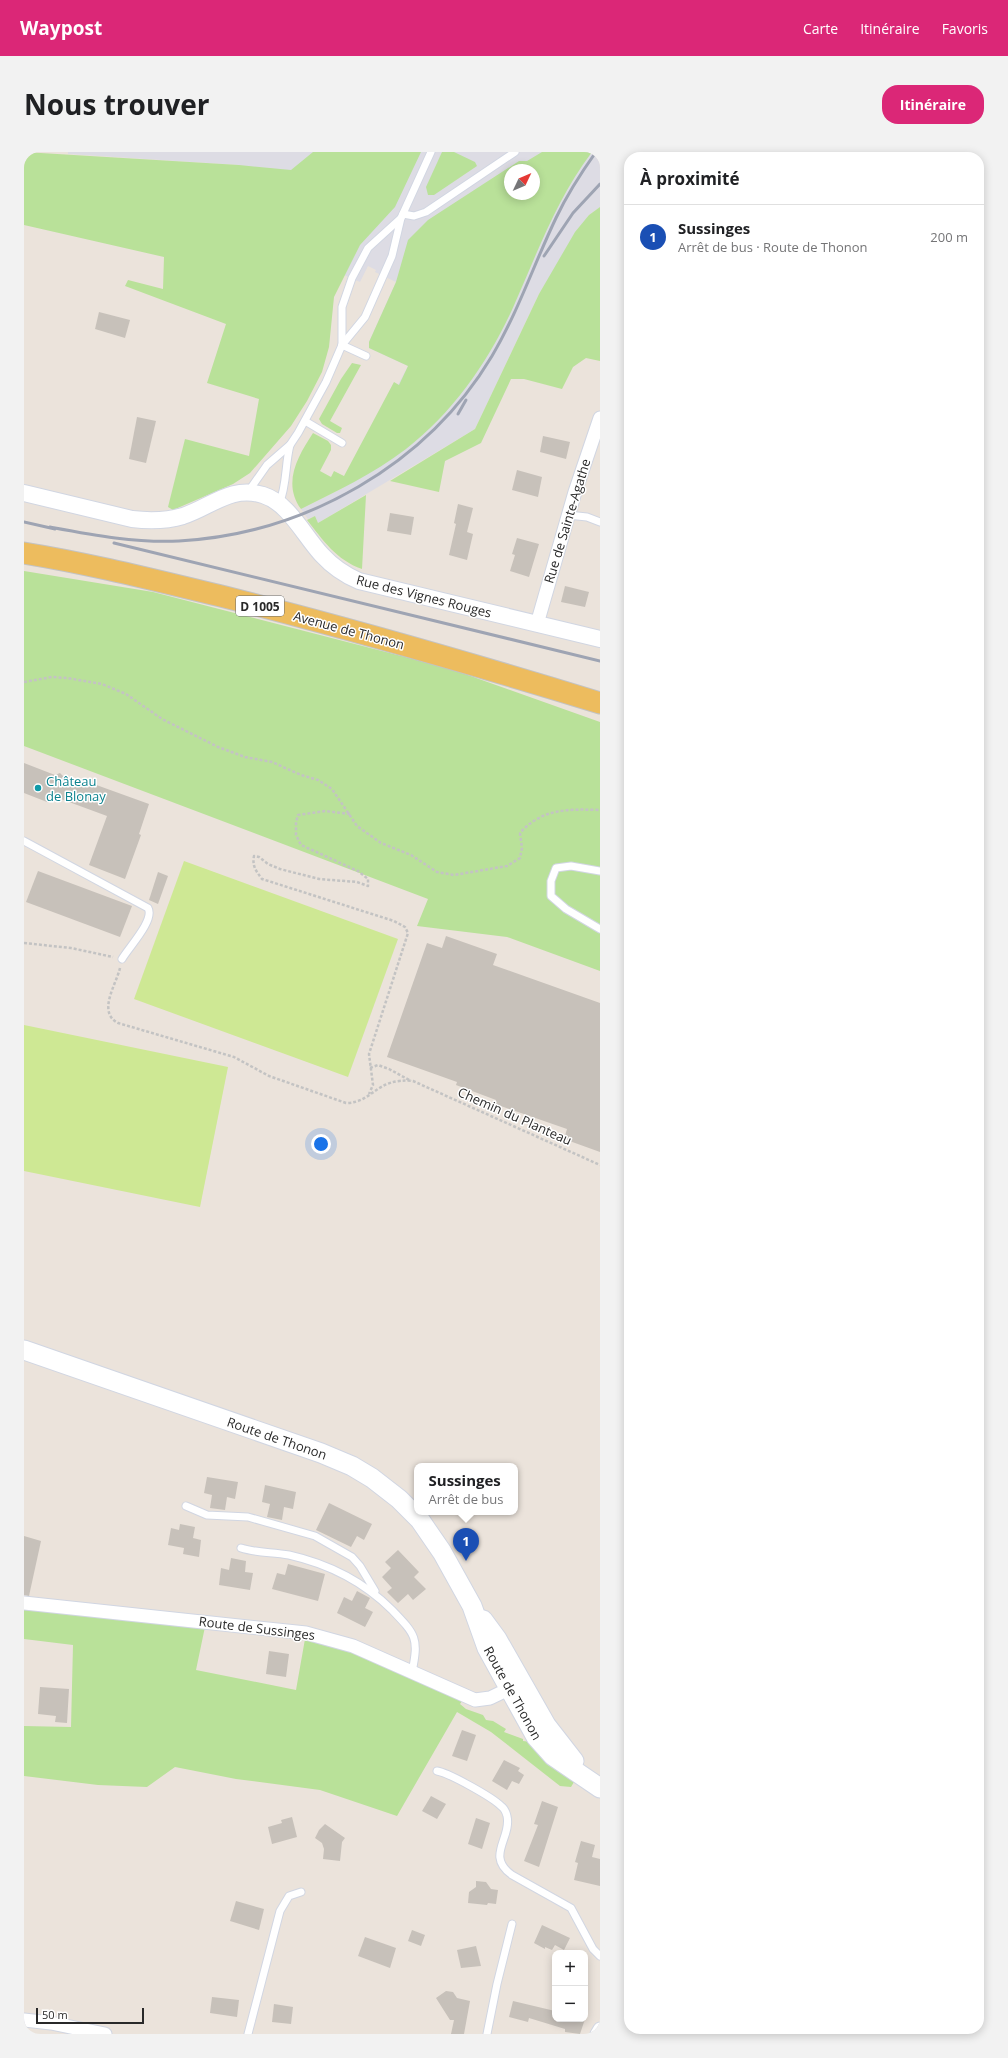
<!DOCTYPE html>
<html lang="fr">
<meta charset="utf-8">
<style>
body{margin:0;font-family:"Open Sans",sans-serif;background:#f2f2f2;color:#202124}
.controls{position:absolute;right:12px;bottom:12px;display:grid;overflow:hidden;border-radius:8px;box-shadow:0 2px 10px #0003}
.controls button{width:36px;height:36px;display:grid;place-items:center;padding:0;border:0;border-bottom:1px solid #e0e0e0;background:#fff;color:#202124;font:20px sans-serif}
.compass{position:absolute;left:480px;top:12px;width:36px;height:36px;border-radius:50%;background:#fff;box-shadow:0 2px 10px #0003;rotate:46deg}
.scale{position:absolute;left:12px;bottom:10px;width:108px;box-sizing:border-box;padding-left:4px;border:2px solid #292929;border-top:0;font-size:11px;line-height:14px;white-space:nowrap;color:#292929;-webkit-text-stroke:3px #fff;paint-order:stroke}
.you{position:absolute;left:297px;top:992px;width:14px;height:14px;margin:-10px;border:3px solid #fff;border-radius:50%;background:#1a73e8;box-shadow:0 0 0 6px #1a73e833}
.badge{display:grid;place-items:center;width:26px;height:26px;border-radius:50%;background:#db2777;color:#fff;font-size:13px;font-weight:700}
.pin{position:absolute;translate:-50% -33px;filter:drop-shadow(0 1px 2px #0008)}
.pin::after{content:'';position:absolute;top:21px;width:14px;height:12px;background:inherit;clip-path:polygon(0 0,100% 0,50% 100%)}
.popup{position:absolute;left:390px;top:1311px;width:104px;height:52px;box-sizing:border-box;display:grid;place-content:center;border-radius:8px;background:#fff;filter:drop-shadow(0 1px 3px #0005);font-size:13px;white-space:nowrap;color:#757577}
.popup b{font-size:15px;color:#202124}
.popup::after{content:'';position:absolute;left:50%;top:100%;margin-left:-8px;border:8px solid transparent;border-top-color:#fff}
.list{margin:0;padding:0;list-style:none}
h2{display:flex;justify-content:space-between;align-items:center;height:52px;margin:0;padding:0 16px;font-size:17px}
h2 small{font-size:13px;font-weight:400;color:#757577}
.list li{display:grid;grid-template-columns:26px 1fr auto;gap:12px;align-items:center;box-sizing:border-box;height:64px;padding:0 16px;border-top:1px solid #e0e0e0}
.list b{display:block;font-size:15px;white-space:nowrap}
.list p{margin:0;font-size:13px;white-space:nowrap;color:#757577}
.list em{font-size:13px;font-style:normal;color:#757577}
.map{position:relative;flex:none;width:576px;height:1882px;overflow:hidden;border-radius:16px}
header{display:flex;align-items:center;gap:24px;box-sizing:border-box;height:56px;padding:0 20px;background:#db2777;color:#fff}
header strong{font-size:19px}
nav{display:flex;gap:22px;margin-inline-start:auto;font-size:14px}
.intro{display:flex;align-items:center;justify-content:space-between;box-sizing:border-box;height:96px;padding:0 24px}
h1{margin:0;font-size:28px}
.button{padding:10px 18px;border-radius:16px;background:#db2777;color:#fff;font-size:14px;font-weight:700}
main{display:flex;gap:24px;padding:0 24px}
aside{flex:1;background:#fff;border-radius:16px;box-shadow:0 2px 10px #0003}
.map>svg:first-child{display:block}
.industrial{fill:#dddce4;fill-rule:evenodd}
.green{fill:#b9e199;fill-rule:evenodd}
.pitch{fill:#cee894}
.building{fill:#c7c1ba}
.lines{fill:none;stroke-linecap:round;stroke-linejoin:round}
.service-casing{stroke:#d1d6e2;stroke-width:9}
.minor-casing{stroke:#d1d6e2;stroke-width:15}
.tertiary-casing{stroke:#d1d6e2;stroke-width:18}
.secondary-casing{stroke:#d1d6e2;stroke-width:21}
.primary-casing{stroke:#c3c3c3;stroke-width:23}
.path{stroke:#c3c3c3;stroke-width:2.5;stroke-dasharray:3 2;stroke-linecap:butt}
.service{stroke:#fff;stroke-width:7}
.minor{stroke:#fff;stroke-width:13}
.tertiary{stroke:#fff;stroke-width:16}
.secondary{stroke:#fff;stroke-width:19}
.primary{stroke:#edbc5e;stroke-width:21}
.rail{stroke:#9ea4b3;stroke-width:3}
.culture-dot{fill:#0f9aa8;stroke:#fff;stroke-width:1.5}
.labels{text-anchor:middle;dominant-baseline:central;stroke-width:3;stroke-linejoin:round;paint-order:stroke}
.shield{fill:#fff;stroke:#696969;stroke-width:1}
.shield-label{font-size:12px;font-weight:bold;fill:#292929}
.street-label{font-size:13px;fill:#292929;stroke:#fff}
.culture-label{font-size:13px;fill:#0d838f;stroke:#fff;text-anchor:start}
</style>
<header>
<strong>Waypost</strong>
<nav><a>Carte</a><a>Itinéraire</a><a>Favoris</a></nav>
</header>
<div class="intro"><h1>Nous trouver</h1><a class="button">Itinéraire</a></div>
<main>
<div class="map">
<svg width="576" height="1882" viewBox="0 0 576 1882">
<rect width="100%" height="100%" fill="#ebe3db"/>
<!-- industrial -->
<path class="industrial" d="M44,0H576V55L565,63L515,142L451,277L294,371L291,364L284,367L277,357L319,336L384,214L345,196V190L372,130L351,120L352,118L344,114L336,130L265,99L215,13L44,2ZM486,18H510V42H486Z"/>
<!-- green -->
<g class="green">
<polygon points="0,0 215,13 267,18 289,0 397,0 371,55 336,93 310,145 305,195 298,220 283,249 267,274 226,321 209,332 149,358 144,355 161,287 225,304 235,247 183,231 202,172 101,134 104,128 139,137 140,105 0,73"/>
<polygon points="418,0 430,0 451,10 453,14 410,43 404,43 402,35"/>
<path d="M518,0H568C533,46 514,99 491,151C467,206 430,260 382,297C349,322 313,339 277,357C258,331 274,304 289,281L304,289L307,293V298L296,319L307,325L310,319L320,324L370,230L375,233L384,214L345,196V190L372,130L384,88L404,68L495,9H503ZM486,18H510V42H486Z"/>
<polygon points="576,55 576,209 562,206 549,215 538,237 500,227 487,227 457,291 421,309 415,340 366,329 451,277 515,142 551,80 565,63"/>
<polygon points="328,211 337,213 306,269 318,276 316,281 313,281 298,272 295,267 317,227"/>
<path d="M342,343L338,417C312,408 299,388 283,368L291,364L294,371Z"/>
<polygon points="0,419 129,440 424,516 576,570 576,819 483,785 393,774 404,747 0,594"/>
<polygon points="0,1451 182,1470 172,1518 272,1538 281,1487 322,1498 342,1506 438,1549 436,1552 442,1557 459,1563 462,1568 469,1569 482,1577 480,1580 499,1587 499,1589 507,1590 550,1630 547,1635 536,1634 467,1580 433,1560 373,1664 296,1638 212,1627 151,1615 123,1635 74,1633 0,1624 0,1574 47,1575 49,1493 0,1487"/>
</g>
<!-- pitch -->
<g class="pitch">
<polygon points="160,709 374,787 324,925 110,847"/>
<polygon points="0,873 204,915 176,1055 0,1019"/>
</g>
<!-- building -->
<g class="building">
<polygon points="75,160 106,168 101,186 71,177"/>
<polygon points="113,265 132,269 122,311 105,307"/>
<polygon points="519,284 546,290 542,307 516,300"/>
<polygon points="493,318 518,325 514,345 488,338"/>
<polygon points="434,352 449,356 443,380 449,382 443,408 425,403 432,372 430,371"/>
<polygon points="366,361 390,365 387,383 363,379"/>
<polygon points="493,386 515,392 505,425 486,419 491,403 488,402"/>
<polygon points="541,434 565,440 561,455 537,450"/>
<polygon points="0,611 31,623 36,621 50,635 53,626 125,652 115,682 117,683 101,727 65,713 83,664 26,643 23,650 0,641"/>
<polygon points="14,719 108,754 96,785 2,750"/>
<polygon points="134,720 144,724 134,752 125,748"/>
<polygon points="422,784 473,802 469,813 576,851 576,1000 540,987 543,977 471,952 472,948 432,933 433,930 363,905 403,791 418,796"/>
<polygon points="183,1325 214,1330 211,1347 203,1345 201,1358 186,1356 188,1343 180,1341"/>
<polygon points="241,1333 272,1340 269,1357 260,1355 258,1368 243,1365 246,1352 238,1350"/>
<polygon points="305,1351 348,1372 340,1388 333,1384 327,1395 292,1378"/>
<polygon points="156,1372 171,1375 169,1386 177,1388 175,1405 159,1402 160,1396 144,1393 147,1376 155,1378"/>
<polygon points="0,1384 17,1389 5,1444 0,1443"/>
<polygon points="374,1398 395,1420 390,1425 402,1437 389,1448 384,1442 374,1451 363,1440 368,1436 358,1425 367,1416 361,1410"/>
<polygon points="207,1406 222,1409 221,1420 229,1421 226,1438 195,1433 197,1416 205,1418"/>
<polygon points="264,1412 301,1422 294,1449 248,1437 253,1421 261,1423"/>
<polygon points="333,1439 346,1446 341,1456 349,1460 341,1475 313,1461 320,1445 328,1449"/>
<polygon points="245,1499 265,1502 262,1525 242,1522"/>
<polygon points="16,1535 45,1537 43,1571 31,1570 32,1564 14,1562"/>
<polygon points="438,1578 452,1583 443,1609 428,1604"/>
<polygon points="480,1608 496,1616 494,1619 500,1623 495,1632 488,1629 483,1638 468,1629"/>
<polygon points="407,1644 422,1652 413,1667 398,1659"/>
<polygon points="518,1649 534,1655 515,1715 500,1709 514,1673 510,1672"/>
<polygon points="268,1665 273,1685 248,1692 244,1675 258,1671 257,1668"/>
<polygon points="452,1666 466,1671 458,1697 444,1692"/>
<polygon points="301,1672 321,1686 318,1690 316,1709 299,1707 300,1697 298,1691 291,1686 295,1678"/>
<polygon points="557,1689 571,1693 568,1705 576,1707 576,1734 550,1728 554,1711 551,1710"/>
<polygon points="452,1729 462,1730 467,1737 474,1738 472,1752 464,1751 463,1753 444,1751 445,1740 452,1735"/>
<polygon points="212,1749 240,1757 235,1778 206,1769"/>
<polygon points="518,1773 546,1786 540,1798 531,1793 528,1798 521,1795 521,1797 510,1791"/>
<polygon points="388,1778 401,1783 397,1794 384,1789"/>
<polygon points="341,1785 372,1796 366,1816 334,1804"/>
<polygon points="452,1794 457,1814 437,1816 433,1798"/>
<polygon points="422,1839 429,1840 433,1846 446,1849 440,1882 427,1882 430,1868 426,1868 412,1846"/>
<polygon points="188,1845 215,1848 213,1865 186,1861"/>
<polygon points="489,1849 531,1859 531,1867 561,1867 556,1882 541,1880 541,1877 505,1866 504,1870 485,1865"/>
<polygon points="250,1852 269,1855 267,1872 248,1870"/>
</g>
<g class="lines">
<defs>
<g id="service">
<polyline points="379,62 390,64 402,60 491,0"/>
<polyline points="318,193 318,155 328,126 344,96 377,66"/>
<polyline points="318,193 342,204"/>
<polyline points="281,269 318,291"/>
<polyline points="224,340 243,313 266,293 274,281 302,230 318,193 341,165 368,104 377,66 407,0"/>
<path d="M255,352C263,334 261,312 266,293"/>
<polyline points="544,363 563,365 576,370"/>
<path d="M0,689L124,756C131,768 105,795 98,807"/>
<polyline points="576,719 547,714 532,716 527,729 527,744 542,757 576,777"/>
<polyline points="162,1354 183,1363 224,1365 291,1384 328,1405 336,1414 351,1439"/>
<path d="M217,1396C232,1401 248,1400 265,1403C305,1412 339,1429 368,1458C392,1483 395,1486 388,1520"/>
<path d="M413,1619C425,1621 468,1645 477,1654C480,1656 482,1660 483,1664C488,1686 461,1704 488,1723L547,1756L569,1797L576,1804"/>
<polyline points="224,1882 256,1759 265,1744 277,1740"/>
<polyline points="463,1882 473,1832 488,1772"/>
</g>
<g id="minor">
<polyline points="513,472 551,340 576,266"/>
<polyline points="0,1451 282,1481 329,1494 451,1548 466,1546 493,1533"/>
<polyline points="0,1868 27,1871 81,1882"/>
<polyline points="573,1882 576,1877"/>
</g>
<path id="tertiary" d="M0,341L108,367C125,369 142,369 159,364C187,355 207,333 239,343C265,351 280,384 298,403C309,415 321,423 335,429L576,487"/>
<g id="secondary">
<polyline points="0,1198 297,1301 328,1314 348,1326 375,1347 396,1368 418,1400 448,1454 463,1496 512,1585 529,1604 576,1636"/>
<polyline points="459,1468 473,1487 522,1573 550,1609"/>
</g>
<path id="primary" d="M0,401C68,412 134,429 201,445C327,477 452,513 576,551"/>
</defs>
<!-- service casing -->
<use href="#service" class="service-casing"/>
<!-- minor casing -->
<use href="#minor" class="minor-casing"/>
<!-- tertiary casing -->
<use href="#tertiary" class="tertiary-casing"/>
<!-- secondary casing -->
<use href="#secondary" class="secondary-casing"/>
<!-- primary casing -->
<use href="#primary" class="primary-casing"/>
<!-- path -->
<g class="path">
<path d="M0,530L28,525L43,526L78,532L102,542L138,567L194,595L221,605L248,610L277,623L294,628L308,637L333,674L357,691L387,703L413,720L430,723L483,714L496,706L498,696L496,681C518,656 545,657 576,658"/>
<path d="M326,662L301,659L274,663L272,670V683L277,693L334,719L344,727V734L333,730L295,727L256,717L244,712L235,705L230,704C228,714 232,719 238,727L370,769L381,775L384,781L345,902L349,933L345,942"/>
<polyline points="0,791 47,796 89,805"/>
<path d="M96,816C92,833 73,860 94,871L210,905L245,924L322,951C349,951 352,925 389,929L576,1013"/>
<polyline points="346,916 354,913 365,917 387,929"/>
</g>
<!-- service -->
<use href="#service" class="service"/>
<!-- minor -->
<use href="#minor" class="minor"/>
<!-- tertiary -->
<use href="#tertiary" class="tertiary"/>
<!-- secondary -->
<use href="#secondary" class="secondary"/>
<!-- primary -->
<use href="#primary" class="primary"/>
<!-- rail -->
<g class="rail">
<polyline points="520,104 549,61 576,32"/>
<polyline points="434,262 442,248"/>
<polyline points="0,370 31,377"/>
<path d="M26,375C69,383 111,391 155,389C281,382 403,313 468,204C494,160 510,112 532,66C543,43 557,21 572,0"/>
<polyline points="90,391 576,509"/>
</g>
</g>
<!-- markers -->
<circle class="culture-dot" cx="14" cy="636" r="4"/>
<g class="labels">
<!-- shield labels -->
<rect class="shield" x="212" y="444" width="48" height="20" rx="3"/>
<g class="shield-label">
<text x="236" y="454">D 1005</text>
</g>
<!-- street labels -->
<g class="street-label">
<text transform="translate(543 369) rotate(-73)">Rue de Sainte-Agathe</text>
<text transform="translate(400 444) rotate(14)">Rue des Vignes Rouges</text>
<text transform="translate(325 478) rotate(15)">Avenue de Thonon</text>
<text transform="translate(491 964) rotate(24)">Chemin du Planteau</text>
<text transform="translate(253 1286) rotate(19)">Route de Thonon</text>
<text transform="translate(233 1476) rotate(7)">Route de Sussinges</text>
<text transform="translate(489 1541) rotate(61)">Route de Thonon</text>
</g>
<!-- culture labels -->
<g class="culture-label">
<text x="22" y="629">Château<tspan x="22" dy="15">de Blonay</tspan></text>
</g>
</g>
</svg>
<div class="controls">
<button>+</button>
<button>−</button>
</div>
<svg class="compass" viewBox="-18 -18 36 36"><path d="M0-13l5 13h-10z" fill="#e53935"/><path d="M0 13l5-13h-10z" fill="#757577"/></svg>
<div class="scale">50 m</div>
<div class="you"></div>
<div class="pin badge" style="left:442px;top:1409px;background:#1a4fb4">1</div>
<div class="popup"><b>Sussinges</b>Arrêt de bus</div>
</div>
<aside>
<h2>À proximité<small></small></h2>
<ul class="list">
<li><span class="badge" style="background:#1a4fb4">1</span><div><b>Sussinges</b><p>Arrêt de bus · Route de Thonon</p></div><em>200 m</em></li>
</ul>
</aside>
</main>
